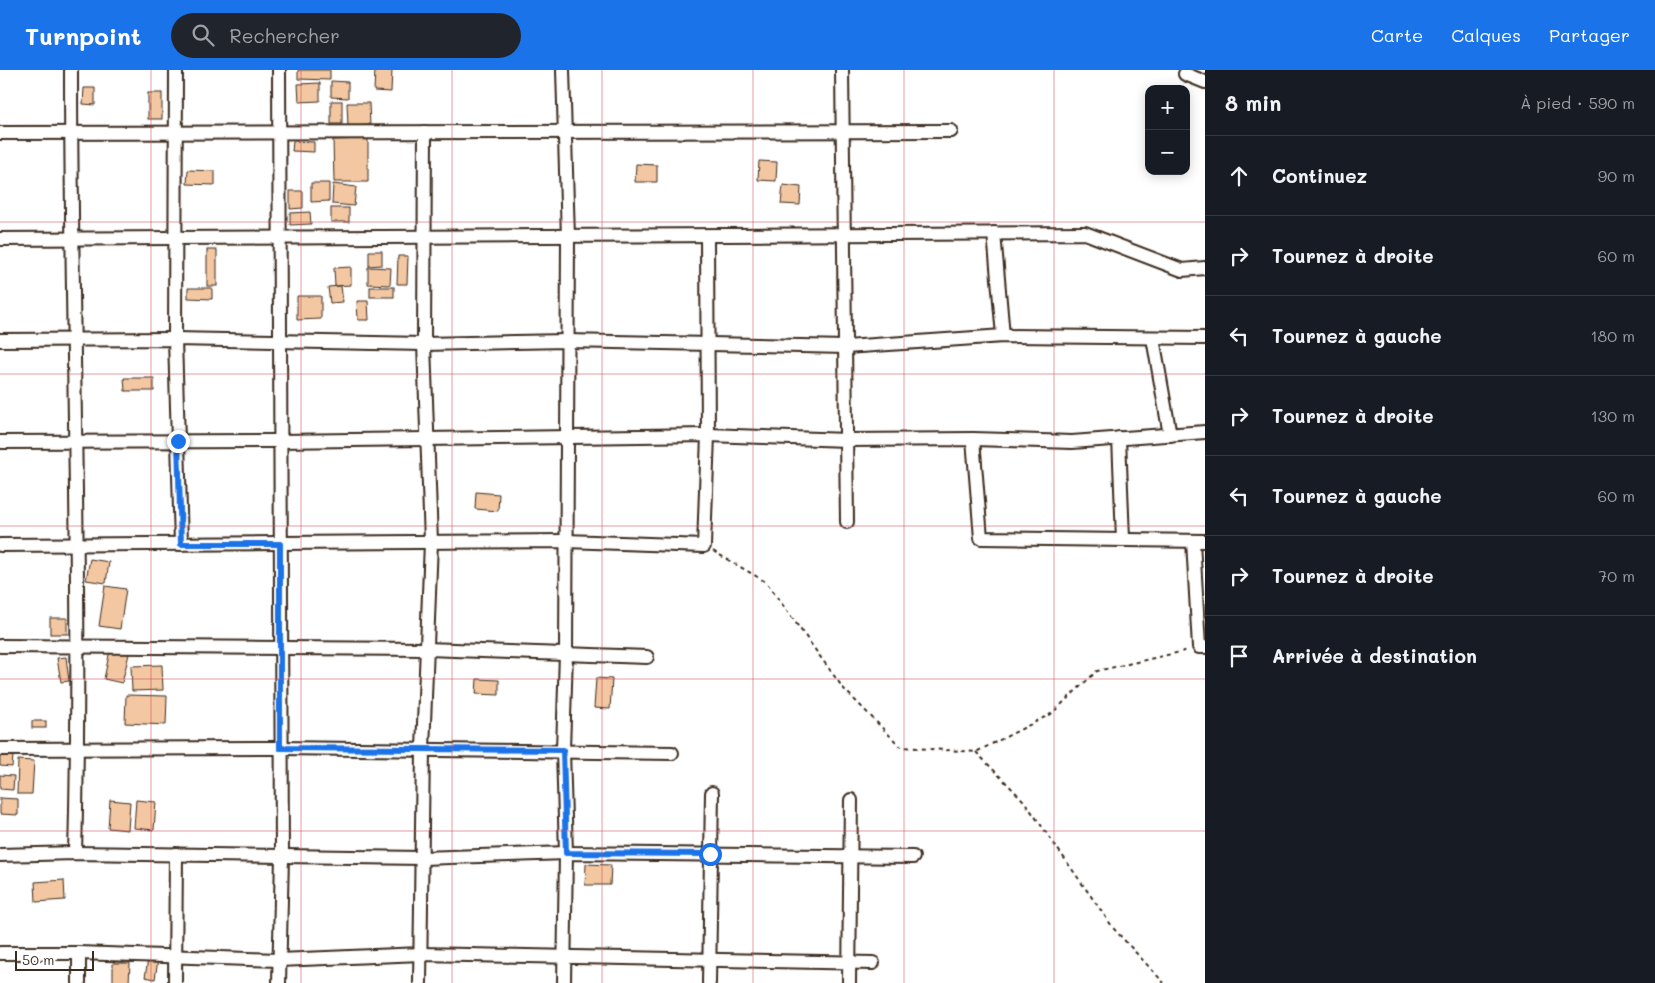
<!DOCTYPE html>
<html lang="fr">
<meta charset="utf-8">
<style>
body{margin:0;font-family:Mali,sans-serif;background:#20242c;color:#f1f3f6}
.controls{position:absolute;right:15px;top:15px;display:grid;overflow:hidden;border-radius:10px;box-shadow:0 2px 12px #0003}
.controls button{width:45px;height:45px;display:grid;place-items:center;padding:0;border:0;border-bottom:1px solid #363941;background:#171b24;color:#f1f3f6;font:25px sans-serif}
.scale{position:absolute;left:15px;bottom:12px;width:79px;box-sizing:border-box;padding-left:5px;border:2px solid #3b2a1e;border-top:0;font-size:14px;line-height:18px;white-space:nowrap;color:#3b2a1e;-webkit-text-stroke:4px #fff;paint-order:stroke}
.stop{position:absolute;width:15px;height:15px;margin:-11px;border:4px solid #1a73e8;border-radius:50%;background:#fff}
.stop.end{background:#1a73e8;border-color:#fff;box-shadow:0 1px 5px #0008}
.list{margin:0;padding:0;list-style:none}
h2{display:flex;justify-content:space-between;align-items:center;height:65px;margin:0;padding:0 20px;font-size:21px}
h2 small{font-size:16px;font-weight:400;color:#9ea1a6}
.list li{display:grid;grid-template-columns:32px 1fr auto;gap:15px;align-items:center;box-sizing:border-box;height:80px;padding:0 20px;border-top:1px solid #363941}
.list b{display:block;font-size:19px;white-space:nowrap}
.list em{font-size:16px;font-style:normal;color:#9ea1a6}
.icon{flex:none;width:28px;height:28px;fill:none;stroke:currentColor;stroke-width:2;stroke-linecap:round;stroke-linejoin:round}
.map{position:relative;flex:none;width:1205px;height:913px;overflow:hidden}
header{display:flex;align-items:center;gap:30px;box-sizing:border-box;height:70px;padding:0 25px;background:#1a73e8;color:#fff}
header strong{font-size:24px}
nav{display:flex;gap:28px;margin-inline-start:auto;font-size:18px}
.search{width:350px;height:45px;background:#20242c;display:flex;align-items:center;gap:12px;box-sizing:border-box;padding:0 18px;border-radius:28px;color:#9ea1a6;font-size:19px}
main{display:flex}
aside{flex:1;background:#171b24}
.map>svg:first-child{display:block}
.building{fill:#f2c7a1;stroke:#3b2a1e}
.lines{fill:none;stroke-linecap:round;stroke-linejoin:round}
.street-casing{stroke:#3b2a1e;stroke-width:16}
.path{stroke:#3b2a1e;stroke-width:2;stroke-dasharray:4 4;stroke-linecap:butt}
.street{stroke:#fff;stroke-width:12}
.route{stroke:#1a73e8;stroke-width:6}
.grid{fill:none;stroke:#d1495b;stroke-width:1;stroke-opacity:0.55}
</style>
<header>
<strong>Turnpoint</strong>
<div class="search"><svg class="icon" aria-label="search" viewBox="0 0 24 24"><circle cx="10" cy="10" r="6"/><path d="M15 15l6 6"/></svg>Rechercher</div>
<nav><a>Carte</a><a>Calques</a><a>Partager</a></nav>
</header>
<main>
<div class="map">
<svg width="1205" height="913" viewBox="0 0 1205 913">
<rect width="100%" height="100%" fill="#fff"/>
<filter id="ink" filterUnits="userSpaceOnUse"><feTurbulence type="fractalNoise" baseFrequency=".02" numOctaves="2"/><feDisplacementMap in="SourceGraphic" scale="10" xChannelSelector="R" yChannelSelector="G"/><feConvolveMatrix kernelMatrix="1 2 1 2 8 2 1 2 1" color-interpolation-filters="sRGB"/></filter>
<g filter="url(#ink)">
<!-- building -->
<g class="building">
<polygon points="298,0 330,0 330,10 298,9"/>
<polygon points="375,0 392,0 391,22 374,21"/>
<polygon points="331,11 348,12 348,28 331,27"/>
<polygon points="320,13 320,31 299,32 298,14"/>
<polygon points="84,18 95,18 95,35 83,34"/>
<rect x="148" y="23" width="14" height="26"/>
<rect x="331" y="31" width="11" height="23"/>
<polygon points="347,33 369,33 370,55 348,56"/>
<polygon points="368,69 368,112 334,112 333,70"/>
<polygon points="293,71 314,72 314,82 292,81"/>
<polygon points="759,91 777,92 776,111 758,110"/>
<polygon points="636,94 657,95 657,112 635,112"/>
<polygon points="188,100 215,101 215,115 187,114"/>
<polygon points="311,113 329,113 329,131 311,132"/>
<polygon points="333,114 356,117 354,136 332,134"/>
<polygon points="783,115 801,117 800,135 781,134"/>
<polygon points="290,121 303,121 303,138 290,139"/>
<rect x="331" y="138" width="18" height="14"/>
<polygon points="310,142 311,154 290,155 290,143"/>
<rect x="207" y="180" width="10" height="36"/>
<polygon points="369,181 382,181 382,195 369,196"/>
<polygon points="398,186 408,186 407,214 397,214"/>
<polygon points="351,197 351,215 335,216 334,198"/>
<polygon points="368,197 391,198 390,215 368,214"/>
<polygon points="341,216 343,232 330,233 328,217"/>
<rect x="370" y="217" width="24" height="10"/>
<polygon points="188,218 212,218 212,229 188,228"/>
<polygon points="297,226 321,226 321,249 297,250"/>
<polygon points="357,231 368,231 369,250 358,250"/>
<polygon points="124,308 154,308 154,321 125,321"/>
<polygon points="476,422 499,424 498,441 475,439"/>
<polygon points="90,489 109,492 106,513 86,510"/>
<polygon points="105,516 126,519 120,559 99,556"/>
<rect x="50" y="548" width="17" height="16"/>
<polygon points="110,580 129,584 122,613 104,609"/>
<polygon points="66,587 69,611 61,612 57,588"/>
<polygon points="162,595 163,620 132,621 131,596"/>
<polygon points="596,608 612,609 610,639 594,638"/>
<polygon points="477,609 499,610 499,625 476,624"/>
<polygon points="126,625 167,626 166,655 125,653"/>
<rect x="32" y="651" width="14" height="7"/>
<polygon points="0,685 13,686 12,697 0,696"/>
<polygon points="18,690 34,691 32,724 17,724"/>
<polygon points="0,705 14,706 13,720 0,719"/>
<polygon points="0,728 18,729 18,745 0,744"/>
<polygon points="110,730 130,732 128,760 108,758"/>
<polygon points="136,730 156,732 154,760 134,758"/>
<polygon points="586,794 611,795 610,815 585,815"/>
<polygon points="64,810 65,830 36,832 35,812"/>
<polygon points="148,889 158,890 155,909 145,907"/>
<polygon points="113,893 130,893 129,913 113,913"/>
</g>
<g class="lines">
<defs>
<g id="street">
<path d="M71,0C71,261 82,522 75,783"/>
<polyline points="176,0 175,269 181,474"/>
<polyline points="279,0 282,787 279,913"/>
<polyline points="563,0 568,168 566,583 563,680 566,783 564,913"/>
<polyline points="842,0 847,452"/>
<polyline points="1185,4 1205,12"/>
<polyline points="0,63 951,61"/>
<polyline points="994,163 1003,266"/>
<polyline points="0,169 1085,163 1182,200 1205,198"/>
<polyline points="1153,268 1170,365"/>
<polyline points="0,270 175,269 424,274 567,271 846,277 1003,266 1205,268"/>
<polyline points="1119,368 1123,469"/>
<polyline points="973,369 981,468 1205,471"/>
<polyline points="0,372 280,371 708,365 847,370 973,369 1072,372 1205,362"/>
<polyline points="1193,471 1199,577 1205,577"/>
<polyline points="0,475 566,471 704,476 708,365 707,166"/>
<polyline points="0,576 427,579 647,587"/>
<polyline points="0,679 280,678 672,683"/>
<polyline points="0,785 75,783 422,788 566,783 913,787"/>
<polyline points="0,883 79,883 279,890 421,884 873,893"/>
<polyline points="79,883 79,913"/>
<polyline points="175,913 176,784"/>
<polyline points="420,913 423,679 431,472 424,274 425,62"/>
<polyline points="709,913 712,723"/>
<polyline points="849,913 851,730"/>
</g>
</defs>
<!-- street casing -->
<use href="#street" class="street-casing"/>
<!-- path -->
<g class="path">
<polyline points="713,481 766,512 843,618 901,677 976,682 1051,644 1097,601 1189,580"/>
<polyline points="976,682 1024,731 1114,859 1164,913"/>
</g>
<!-- street -->
<use href="#street" class="street"/>
</g>
</g>
<g class="lines" filter="url(#ink)">
<!-- route -->
<polyline class="route" points="178,371 181,474 280,474 280,678 563,680 566,783 710,784"/>
</g>
<!-- grid -->
<path class="grid" d="M151,0V913M301,0V913M452,0V913M602,0V913M753,0V913M904,0V913M1054,0V913M0,152H1205M0,304H1205M0,456H1205M0,609H1205M0,761H1205"/>
</svg>
<div class="controls">
<button>+</button>
<button>−</button>
</div>
<div class="scale">50 m</div>
<div class="stop" style="left:710px;top:784px"></div>
<div class="stop end" style="left:178px;top:371px"></div>
</div>
<aside>
<h2>8 min<small>À pied · 590 m</small></h2>
<ul class="list">
<li><svg class="icon" aria-label="ahead" viewBox="0 0 24 24"><path d="M12 20V5M6 11l6-6 6 6"/></svg><div><b>Continuez</b></div><em>90 m</em></li>
<li><svg class="icon" aria-label="right" viewBox="0 0 24 24"><path d="M7 20v-9h11M14 6l5 5-5 5"/></svg><div><b>Tournez à droite</b></div><em>60 m</em></li>
<li><svg class="icon" aria-label="left" viewBox="0 0 24 24"><path d="M17 20v-9H6M10 6l-5 5 5 5"/></svg><div><b>Tournez à gauche</b></div><em>180 m</em></li>
<li><svg class="icon" aria-label="right" viewBox="0 0 24 24"><path d="M7 20v-9h11M14 6l5 5-5 5"/></svg><div><b>Tournez à droite</b></div><em>130 m</em></li>
<li><svg class="icon" aria-label="left" viewBox="0 0 24 24"><path d="M17 20v-9H6M10 6l-5 5 5 5"/></svg><div><b>Tournez à gauche</b></div><em>60 m</em></li>
<li><svg class="icon" aria-label="right" viewBox="0 0 24 24"><path d="M7 20v-9h11M14 6l5 5-5 5"/></svg><div><b>Tournez à droite</b></div><em>70 m</em></li>
<li><svg class="icon" aria-label="arrive" viewBox="0 0 24 24"><path d="M6 21V4h12l-3 4 3 4H6"/></svg><div><b>Arrivée à destination</b></div></li>
</ul>
</aside>
</main>
